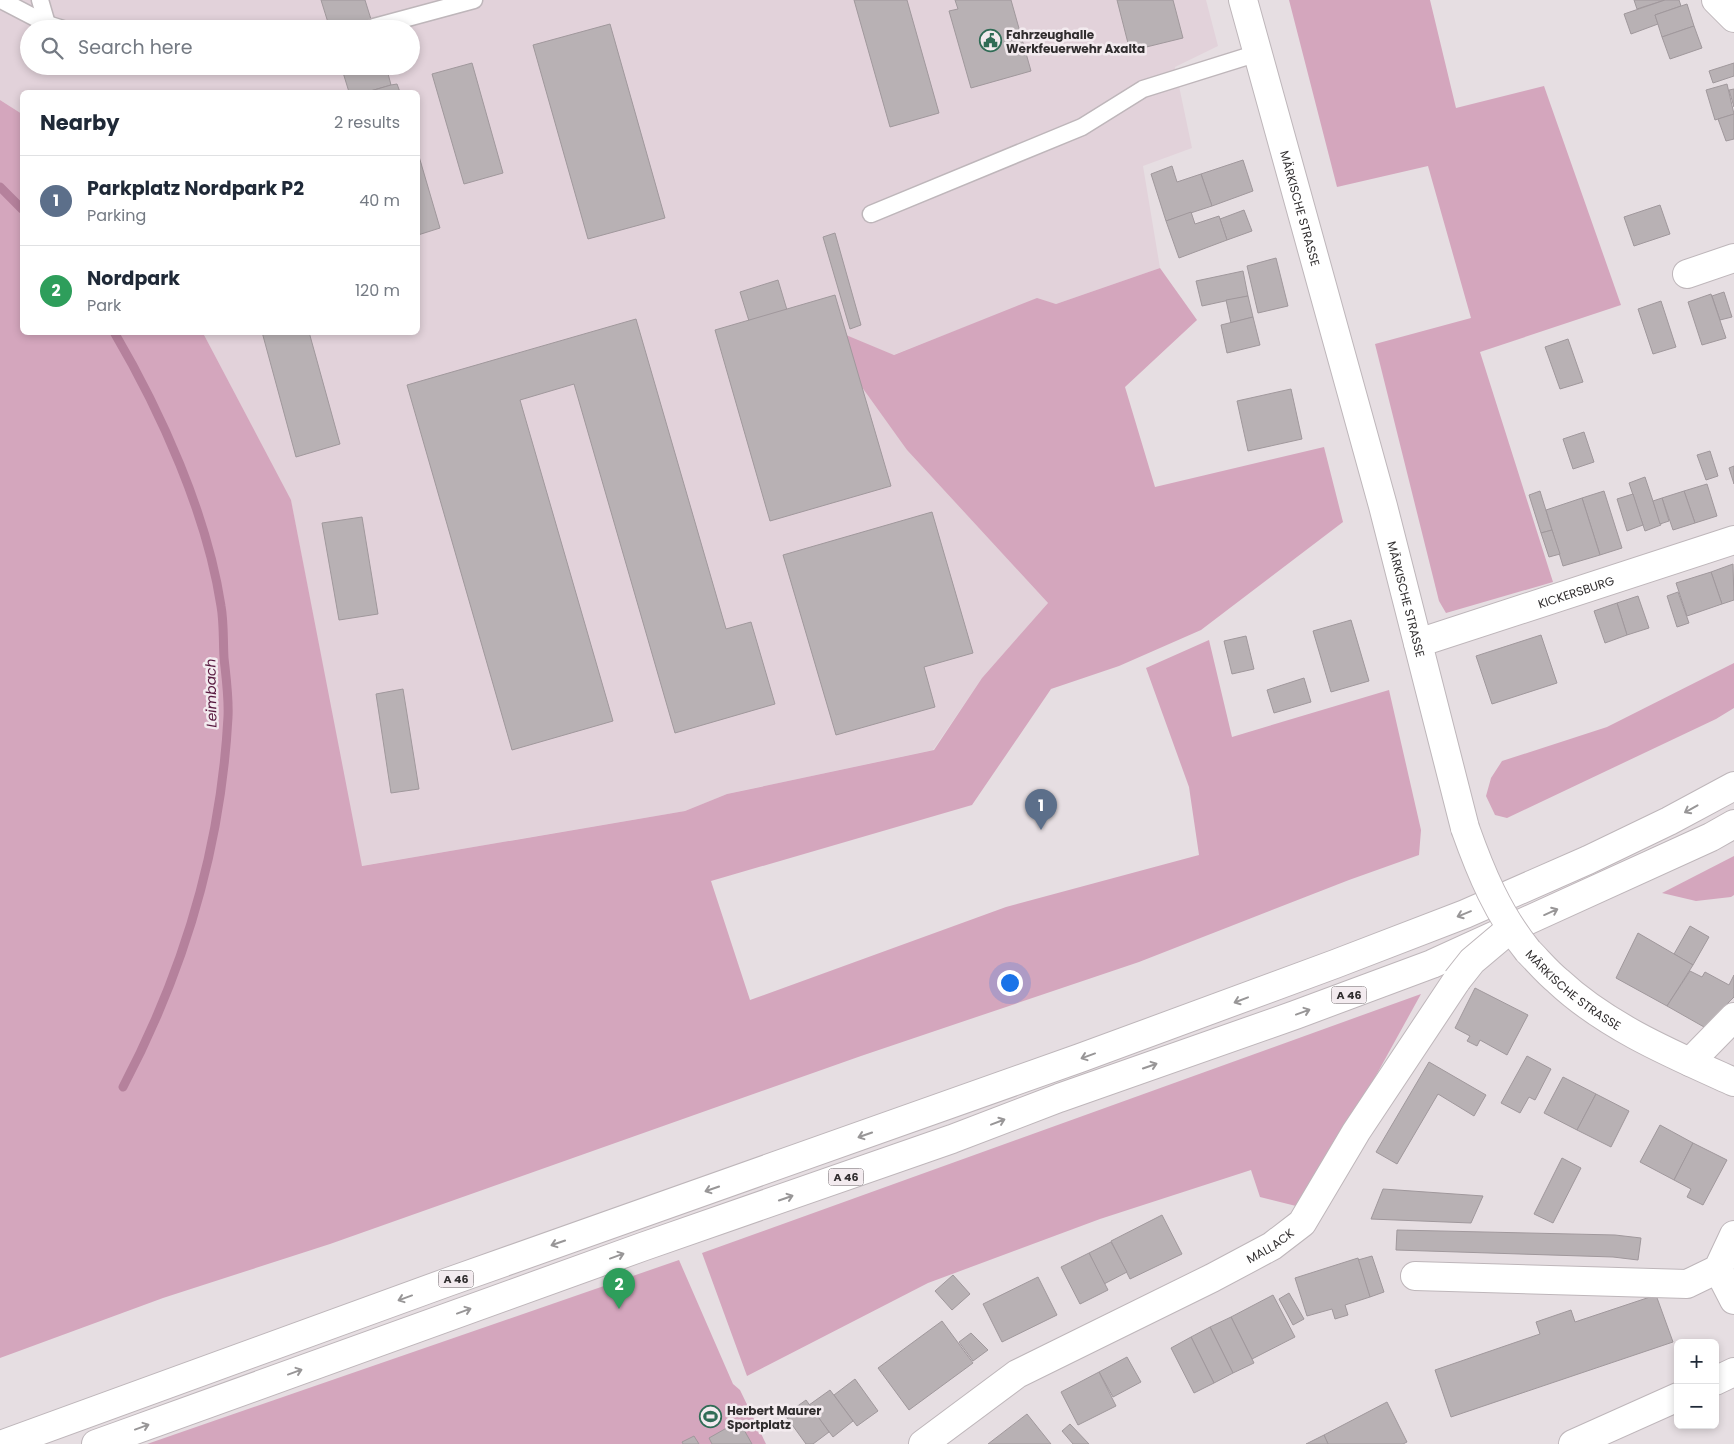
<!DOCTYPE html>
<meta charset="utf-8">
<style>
body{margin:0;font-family:Poppins,sans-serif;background:#f2f2f3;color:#1f2937}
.controls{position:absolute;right:15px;bottom:15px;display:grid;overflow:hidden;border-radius:8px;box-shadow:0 2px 8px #0003}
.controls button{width:45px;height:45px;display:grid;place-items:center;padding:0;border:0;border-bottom:1px solid #e0e1e3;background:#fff;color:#1f2937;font:25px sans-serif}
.you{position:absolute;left:1009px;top:982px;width:18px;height:18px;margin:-12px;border:4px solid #fff;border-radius:50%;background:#1a73e8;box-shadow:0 0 0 8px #1a73e833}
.badge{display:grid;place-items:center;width:32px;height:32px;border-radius:50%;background:#306c56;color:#fff;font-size:16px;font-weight:700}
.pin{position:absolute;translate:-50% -41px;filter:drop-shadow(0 1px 2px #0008)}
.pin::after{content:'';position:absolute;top:26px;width:18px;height:15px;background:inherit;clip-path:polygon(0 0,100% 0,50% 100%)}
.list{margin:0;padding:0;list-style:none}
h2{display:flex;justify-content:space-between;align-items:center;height:65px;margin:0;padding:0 20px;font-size:21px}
h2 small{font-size:16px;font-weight:400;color:#747a83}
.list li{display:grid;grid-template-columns:32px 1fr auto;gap:15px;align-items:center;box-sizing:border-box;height:90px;padding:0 20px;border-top:1px solid #e0e1e3}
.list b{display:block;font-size:19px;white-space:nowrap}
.list p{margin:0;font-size:16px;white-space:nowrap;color:#747a83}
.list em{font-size:16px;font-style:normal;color:#747a83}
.icon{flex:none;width:28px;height:28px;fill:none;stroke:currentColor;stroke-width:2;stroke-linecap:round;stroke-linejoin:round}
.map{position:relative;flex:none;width:1734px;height:1444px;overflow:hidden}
.search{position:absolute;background:#fff;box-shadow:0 2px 8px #0003;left:20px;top:20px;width:400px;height:55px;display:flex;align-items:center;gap:12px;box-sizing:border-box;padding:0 18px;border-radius:28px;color:#747a83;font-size:19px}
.panel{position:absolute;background:#fff;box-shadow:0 2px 8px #0003;left:20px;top:90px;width:400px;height:245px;border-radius:8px}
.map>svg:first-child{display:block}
.built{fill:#e2d2da;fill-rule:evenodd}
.green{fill:#d4a6bd}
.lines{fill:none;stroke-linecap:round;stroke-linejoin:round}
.stream{stroke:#b5819c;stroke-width:9}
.building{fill:#b8b1b4;stroke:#a0989c}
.lane-casing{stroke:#beb6ba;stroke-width:19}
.street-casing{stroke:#beb6ba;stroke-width:30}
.secondary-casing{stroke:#beb6ba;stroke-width:30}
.highway-casing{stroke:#beb6ba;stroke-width:30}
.lane{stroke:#fff;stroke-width:16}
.street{stroke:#fff;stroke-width:28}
.secondary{stroke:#fff;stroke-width:28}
.highway{stroke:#fff;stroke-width:28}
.street-bridge-casing{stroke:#beb6ba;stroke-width:30;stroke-linecap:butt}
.secondary-bridge-casing{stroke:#beb6ba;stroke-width:30;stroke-linecap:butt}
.street-bridge{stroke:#fff;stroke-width:28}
.secondary-bridge{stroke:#fff;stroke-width:28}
.oneway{stroke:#989697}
.labels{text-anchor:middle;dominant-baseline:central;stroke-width:5;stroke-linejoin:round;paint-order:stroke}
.shield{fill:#f3ebef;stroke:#6b6769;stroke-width:1}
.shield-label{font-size:11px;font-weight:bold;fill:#312e2f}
.poi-label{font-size:12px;font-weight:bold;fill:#312e2f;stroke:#f3ebef;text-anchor:start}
.street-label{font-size:12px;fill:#312e2f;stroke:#f3ebef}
.water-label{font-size:14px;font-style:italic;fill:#58193f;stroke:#f3ebef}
</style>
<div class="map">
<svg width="1734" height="1444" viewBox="0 0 1734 1444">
<rect width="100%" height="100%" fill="#e6dee2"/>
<!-- built -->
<path class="built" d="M0,0H1206L1218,46L1175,67L1192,148L1143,166L1160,268L1056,304L1037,299L893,355L847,336L907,450L1048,603L982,678L933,750L727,794L685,811L361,866L291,501L203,333L418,332V92H22V114L0,100ZM29,29H411V66H29Z"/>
<!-- green -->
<g class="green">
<polygon points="1289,0 1430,0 1456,108 1544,86 1621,305 1480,352 1553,582 1446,613 1439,601 1375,344 1471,318 1428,166 1337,187"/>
<polygon points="0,100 22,114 22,332 203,333 291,500 362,866 685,811 727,794 934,750 982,678 1048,603 907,450 859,383 846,335 894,355 1037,298 1056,304 1160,268 1197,320 1125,387 1155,487 1324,447 1343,522 1201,630 1119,666 1051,689 972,805 711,881 750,1000 1006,907 1199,855 1189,787 1146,668 1209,640 1232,737 1389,690 1421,830 1419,855 1349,880 1139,962 861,1056 330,1244 163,1298 0,1358"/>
<polygon points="1734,663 1734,708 1716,719 1507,818 1495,815 1486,796 1491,778 1502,761 1607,727"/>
<polygon points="1734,856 1734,895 1731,897 1696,901 1662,893"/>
<polygon points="1421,994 1342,1137 1296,1206 1260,1197 1251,1170 1100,1219 928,1283 747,1376 702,1253"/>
<polygon points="679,1260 733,1384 740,1390 766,1444 147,1444"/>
</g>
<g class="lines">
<!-- stream -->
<g class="stream">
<polyline points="0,187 22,209"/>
<path d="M114,332C161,412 207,514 221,606C224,623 223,641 224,658C226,677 229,698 228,717C221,848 184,971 123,1087"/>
</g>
</g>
<!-- building -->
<g class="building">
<polygon points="321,0 365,0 374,29 330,29"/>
<polygon points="854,0 907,0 939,113 890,127"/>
<polygon points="955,0 1011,0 1031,71 971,88 949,11 958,9"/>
<polygon points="1117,0 1173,0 1183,38 1130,51"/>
<polygon points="1634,0 1665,0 1637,9"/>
<polygon points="1665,0 1679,0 1681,6 1655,15 1658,24 1631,34 1624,14"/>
<polygon points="1687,4 1694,26 1662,37 1655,15"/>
<polygon points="610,24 665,218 588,239 533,45"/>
<polygon points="1694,26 1702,48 1670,59 1662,37"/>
<polygon points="472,63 503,173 464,184 432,74"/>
<polygon points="1734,63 1734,76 1713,83 1709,71"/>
<polygon points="341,66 386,66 391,85 367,92 349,92"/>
<polygon points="397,84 400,92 367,92 391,85"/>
<polygon points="1727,84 1734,114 1715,120 1706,90"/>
<polygon points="1734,89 1734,107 1729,90"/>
<polygon points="1734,114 1734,139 1726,141 1718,119"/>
<polygon points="418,153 440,228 418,235"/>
<polygon points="1243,160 1253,191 1212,206 1201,174"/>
<polygon points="1172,166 1177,182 1201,174 1212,206 1166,221 1151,174"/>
<polygon points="1660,205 1670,234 1634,246 1624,217"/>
<polygon points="1244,210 1252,231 1227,240 1220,219"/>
<polygon points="1191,212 1195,224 1219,216 1227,240 1179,258 1166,221"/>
<polygon points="835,233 861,325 850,329 823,237"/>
<polygon points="1276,258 1288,306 1258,313 1247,266"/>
<polygon points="1243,271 1248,296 1202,306 1196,281"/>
<polygon points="778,280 787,310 749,321 740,292"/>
<polygon points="1724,292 1732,317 1720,320 1712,296"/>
<polygon points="1711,294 1726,338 1702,345 1688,302"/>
<polygon points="835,295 891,486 770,521 715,330"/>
<polygon points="1248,296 1253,317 1231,323 1226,300"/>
<polygon points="1661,301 1676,347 1653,354 1638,309"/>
<polygon points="1253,317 1260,345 1227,353 1221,325"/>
<polygon points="636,319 726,629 751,622 775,704 675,733 574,384 520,400 613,721 512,750 407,385"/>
<polygon points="262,332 309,332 340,444 296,457"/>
<polygon points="1568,339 1583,382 1560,389 1545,347"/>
<polygon points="1291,389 1302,439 1248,451 1237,401"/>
<polygon points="1584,432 1594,462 1573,469 1563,439"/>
<polygon points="1710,451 1718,476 1706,480 1697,455"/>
<polygon points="1734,466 1734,484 1729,468"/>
<polygon points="1645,477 1661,525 1645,531 1629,483"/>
<polygon points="1707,484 1717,516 1695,523 1684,491"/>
<polygon points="1540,491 1552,530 1541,533 1529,495"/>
<polygon points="1604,491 1622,548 1600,555 1582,498"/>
<polygon points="1684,491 1695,523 1673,530 1662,498"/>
<polygon points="1633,494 1643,525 1627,531 1617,499"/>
<polygon points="1582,498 1600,555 1563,566 1546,510"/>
<polygon points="1662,498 1669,521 1660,524 1653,501"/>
<polygon points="932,512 973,653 924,667 935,707 836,735 783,555"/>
<polygon points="362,517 378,614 339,620 322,523"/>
<polygon points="1552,530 1560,554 1549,557 1541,533"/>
<polygon points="1733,564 1734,600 1722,604 1711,572"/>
<polygon points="1711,572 1722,604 1687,616 1676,583"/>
<polygon points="1678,592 1689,623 1677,627 1667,596"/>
<polygon points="1638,596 1649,628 1627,635 1617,603"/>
<polygon points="1617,603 1627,635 1605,643 1594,611"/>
<polygon points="1351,620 1369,681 1331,692 1313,631"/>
<polygon points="1541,635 1557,683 1492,704 1476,656"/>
<polygon points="1246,636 1254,669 1232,674 1224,641"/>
<polygon points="1304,678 1311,702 1274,713 1267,690"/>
<polygon points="403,689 419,789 391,793 376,694"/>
<polygon points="1690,926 1709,937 1693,965 1674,954"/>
<polygon points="1638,933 1693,965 1667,1006 1616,978"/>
<polygon points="1690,971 1702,977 1705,972 1729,985 1734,975 1734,997 1704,1027 1667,1006"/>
<polygon points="1475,988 1528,1015 1507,1055 1480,1040 1477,1046 1467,1041 1470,1036 1455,1028"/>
<polygon points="1527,1056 1551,1069 1535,1100 1529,1097 1520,1113 1501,1103"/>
<polygon points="1429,1062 1486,1095 1474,1116 1438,1094 1397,1164 1376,1152"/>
<polygon points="1563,1077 1596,1094 1577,1130 1544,1113"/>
<polygon points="1596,1094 1629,1111 1611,1147 1577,1130"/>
<polygon points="1660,1125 1693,1143 1674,1180 1640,1162"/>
<polygon points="1693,1143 1727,1160 1703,1205 1687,1197 1691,1189 1674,1180"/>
<polygon points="1562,1158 1581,1168 1553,1223 1534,1214"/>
<polygon points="1383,1189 1483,1196 1471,1223 1371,1219"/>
<polygon points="1162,1215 1182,1254 1130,1279 1111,1241"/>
<polygon points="1397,1230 1615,1235 1641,1238 1638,1260 1613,1257 1396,1250"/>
<polygon points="1111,1242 1127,1272 1104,1284 1089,1253"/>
<polygon points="1089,1253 1108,1290 1080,1304 1061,1267"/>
<polygon points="1372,1256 1384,1292 1370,1297 1358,1260"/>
<polygon points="1358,1258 1370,1297 1345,1305 1348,1315 1335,1319 1332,1309 1307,1316 1295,1278"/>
<polygon points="953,1275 970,1294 952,1310 935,1291"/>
<polygon points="1038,1277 1057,1315 1002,1342 983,1304"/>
<polygon points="1289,1293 1304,1319 1293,1325 1279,1299"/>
<polygon points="1273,1295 1295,1337 1252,1359 1231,1317"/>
<polygon points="1656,1295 1673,1342 1451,1417 1435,1370 1540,1334 1536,1322 1571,1310 1575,1322"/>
<polygon points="1231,1317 1254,1363 1233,1373 1210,1327"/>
<polygon points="942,1321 973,1363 909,1410 878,1368"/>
<polygon points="1210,1327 1233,1373 1214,1383 1191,1337"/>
<polygon points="971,1333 988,1350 973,1361 959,1342"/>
<polygon points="1191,1337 1214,1383 1194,1393 1171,1348"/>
<polygon points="1127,1357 1141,1382 1113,1397 1099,1372"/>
<polygon points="1099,1372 1116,1406 1078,1425 1061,1392"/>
<polygon points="855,1379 878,1411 857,1426 834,1395"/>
<polygon points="830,1390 853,1421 833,1437 809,1405"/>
<polygon points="806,1400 829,1432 813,1444 806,1444 785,1415"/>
<polygon points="1387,1402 1407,1442 1403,1444 1328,1444 1324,1435"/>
<polygon points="1027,1414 1051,1444 988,1444"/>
<polygon points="739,1421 752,1444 712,1444 709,1438"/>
<polygon points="1070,1424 1089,1444 1073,1444 1062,1431"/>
<polygon points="1324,1435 1328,1444 1306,1444"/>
<polygon points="694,1436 699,1444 683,1444 682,1442"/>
</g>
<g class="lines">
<defs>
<g id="lane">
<polyline points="1,0 47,24 63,29"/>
<polyline points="40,0 47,24"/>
<polyline points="374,27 474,0"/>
<polyline points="871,214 1082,127 1143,89 1258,53"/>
</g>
<g id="street">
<polyline points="1716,0 1734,18"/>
<polyline points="1687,274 1734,258"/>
<path id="s1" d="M1418,643L1734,540"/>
<polyline points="1690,1062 1734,1017"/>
<polyline points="1718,1269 1734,1300"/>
<polyline points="1415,1276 1687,1284 1718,1269 1734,1235"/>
<polyline points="1715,1381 1734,1372"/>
<path id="s2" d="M923,1444L1017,1374L1212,1278L1272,1246L1302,1223L1356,1132L1457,980"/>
<polyline points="1573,1444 1678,1397"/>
</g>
<g id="secondary">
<path id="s3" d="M1243,0L1383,506L1465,828"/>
<path id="s4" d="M1528,951C1538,961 1547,972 1558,981C1607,1027 1674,1055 1734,1082"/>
</g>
<g id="highway">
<polyline points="3,1444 448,1282 1080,1058 1335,964 1465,914 1588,860 1669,821 1734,786"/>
<polyline points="96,1444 642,1247 952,1139 1059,1098 1295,1015 1432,964 1711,837 1734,824"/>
</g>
</defs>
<!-- lane casing -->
<use href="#lane" class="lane-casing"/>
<!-- street casing -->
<use href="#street" class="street-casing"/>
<!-- secondary casing -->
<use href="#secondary" class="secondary-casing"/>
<!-- highway casing -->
<use href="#highway" class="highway-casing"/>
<!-- lane -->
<use href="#lane" class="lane"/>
<!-- street -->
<use href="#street" class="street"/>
<!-- secondary -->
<use href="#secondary" class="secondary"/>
<!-- highway -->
<use href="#highway" class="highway"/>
<defs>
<polyline id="street-bridge" points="1457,980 1472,961 1510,929"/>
<path id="secondary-bridge" d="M1465,828C1481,873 1498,914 1528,951"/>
</defs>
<!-- street-bridge casing -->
<use href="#street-bridge" class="street-bridge-casing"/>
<!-- secondary-bridge casing -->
<use href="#secondary-bridge" class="secondary-bridge-casing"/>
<!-- street-bridge -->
<use href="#street-bridge" class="street-bridge"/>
<!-- secondary-bridge -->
<use href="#secondary-bridge" class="secondary-bridge"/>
</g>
<!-- one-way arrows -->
<defs><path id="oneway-shaft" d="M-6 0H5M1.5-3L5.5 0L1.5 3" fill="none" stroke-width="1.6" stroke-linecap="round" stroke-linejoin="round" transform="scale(1.25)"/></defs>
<g class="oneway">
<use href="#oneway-shaft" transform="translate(1691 809) rotate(151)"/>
<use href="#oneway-shaft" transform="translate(1551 912) rotate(-24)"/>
<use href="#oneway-shaft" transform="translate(1464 914) rotate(158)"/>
<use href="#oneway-shaft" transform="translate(1241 1000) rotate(159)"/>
<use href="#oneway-shaft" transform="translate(1303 1012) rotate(-20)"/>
<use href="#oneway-shaft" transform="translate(1088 1056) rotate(160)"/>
<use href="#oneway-shaft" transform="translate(1150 1066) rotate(-19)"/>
<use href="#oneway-shaft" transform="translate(998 1122) rotate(-21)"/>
<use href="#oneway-shaft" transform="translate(865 1135) rotate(161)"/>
<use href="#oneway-shaft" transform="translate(712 1189) rotate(161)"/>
<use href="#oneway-shaft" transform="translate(786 1198) rotate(-19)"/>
<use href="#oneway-shaft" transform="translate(558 1243) rotate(161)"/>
<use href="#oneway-shaft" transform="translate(617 1256) rotate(-20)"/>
<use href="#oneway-shaft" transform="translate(405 1298) rotate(160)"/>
<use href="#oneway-shaft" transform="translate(464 1311) rotate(-20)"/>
<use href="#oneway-shaft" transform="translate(295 1372) rotate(-20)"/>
<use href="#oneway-shaft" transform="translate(142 1427) rotate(-20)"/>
</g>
<!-- icons -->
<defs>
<symbol id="civic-ring" viewBox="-11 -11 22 22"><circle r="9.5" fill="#f3ebef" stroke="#306c56" stroke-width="1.5"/><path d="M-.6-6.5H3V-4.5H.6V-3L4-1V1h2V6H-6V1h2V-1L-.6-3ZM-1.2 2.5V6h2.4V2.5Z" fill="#306c56"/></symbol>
<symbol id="stadium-ring" viewBox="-11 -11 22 22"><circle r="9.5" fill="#f3ebef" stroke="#306c56" stroke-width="1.5"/><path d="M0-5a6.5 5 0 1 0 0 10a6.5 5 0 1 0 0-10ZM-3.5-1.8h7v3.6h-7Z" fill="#306c56"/></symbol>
</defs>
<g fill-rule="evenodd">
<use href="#civic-ring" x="978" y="28" width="25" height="25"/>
<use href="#stadium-ring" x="698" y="1404" width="25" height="25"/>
</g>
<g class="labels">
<!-- shield labels -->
<g class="shield">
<rect x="1331.5" y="986.5" width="35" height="17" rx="4"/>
<rect x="828.5" y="1168.5" width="35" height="17" rx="4"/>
<rect x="438.5" y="1270.5" width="35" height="17" rx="4"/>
</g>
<g class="shield-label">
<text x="1349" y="995">A 46</text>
<text x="846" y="1177">A 46</text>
<text x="456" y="1279">A 46</text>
</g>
<!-- poi labels -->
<g class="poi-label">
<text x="1006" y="34">Fahrzeughalle<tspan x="1006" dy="14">Werkfeuerwehr Axalta</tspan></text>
<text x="727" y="1410">Herbert Maurer<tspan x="727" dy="14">Sportplatz</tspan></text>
</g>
<!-- street labels -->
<g class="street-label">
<text stroke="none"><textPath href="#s3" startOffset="216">MÄRKISCHE STRASSE</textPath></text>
<text stroke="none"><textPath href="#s1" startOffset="166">KICKERSBURG</textPath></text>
<text stroke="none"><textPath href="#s3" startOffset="621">MÄRKISCHE STRASSE</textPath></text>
<text stroke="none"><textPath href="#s4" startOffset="60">MÄRKISCHE STRASSE</textPath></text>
<text stroke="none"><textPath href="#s2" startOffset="401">MALLACK</textPath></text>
</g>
<!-- water labels -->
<g class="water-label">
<text transform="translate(211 693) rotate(-91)">Leimbach</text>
</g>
</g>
</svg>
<div class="controls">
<button>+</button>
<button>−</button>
</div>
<div class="you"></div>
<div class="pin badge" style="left:1041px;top:830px;background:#5c6f8a">1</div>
<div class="pin badge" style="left:619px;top:1309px;background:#2e9e5b">2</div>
<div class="search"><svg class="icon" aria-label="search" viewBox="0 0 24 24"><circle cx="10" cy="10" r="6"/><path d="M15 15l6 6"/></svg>Search here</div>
<section class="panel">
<h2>Nearby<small>2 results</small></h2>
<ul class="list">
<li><span class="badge" style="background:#5c6f8a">1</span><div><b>Parkplatz Nordpark P2</b><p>Parking</p></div><em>40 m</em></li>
<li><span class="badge" style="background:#2e9e5b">2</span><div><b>Nordpark</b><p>Park</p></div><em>120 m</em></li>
</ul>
</section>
</div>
